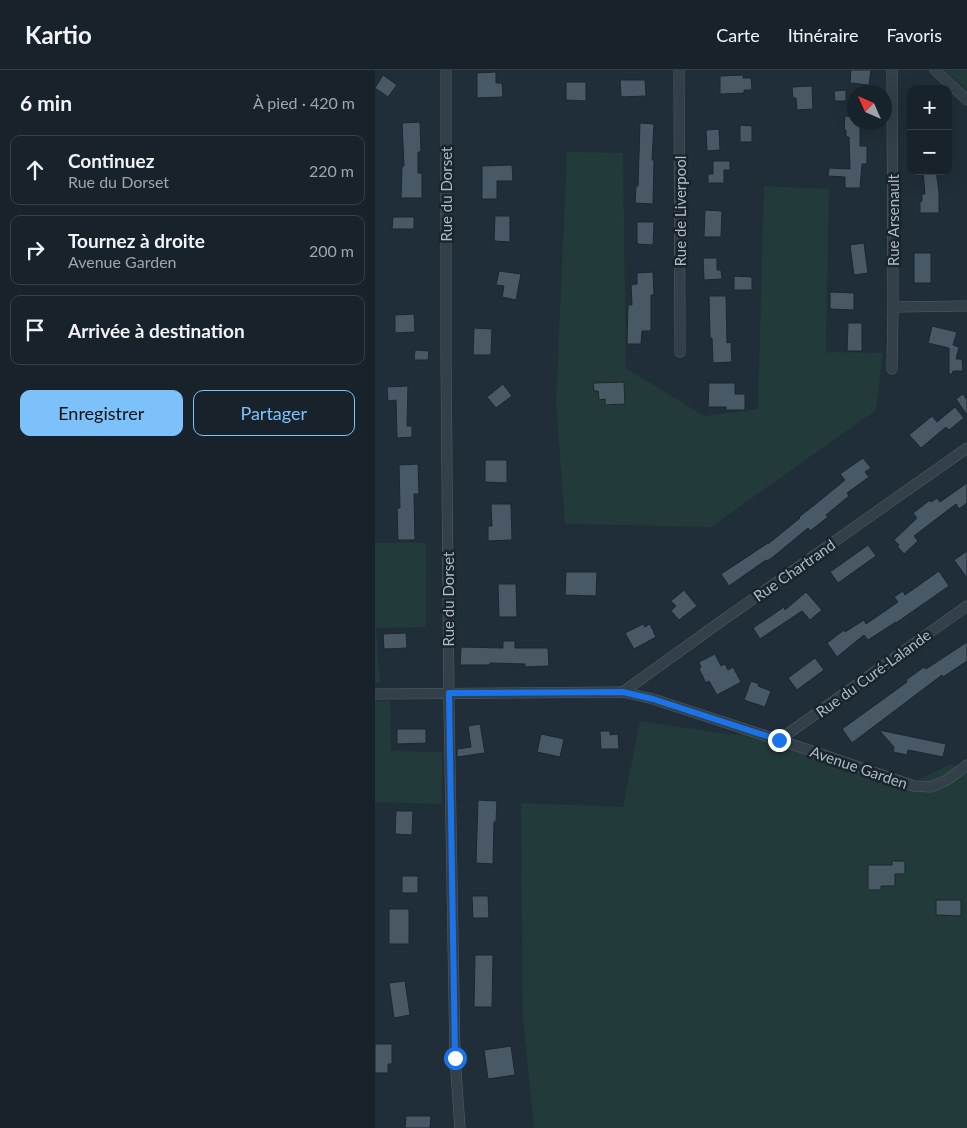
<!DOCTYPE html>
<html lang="fr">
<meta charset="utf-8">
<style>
body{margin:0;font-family:Lato,sans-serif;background:#252f37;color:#f1f3f6}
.controls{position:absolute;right:15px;top:15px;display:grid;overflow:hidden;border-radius:10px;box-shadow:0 5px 20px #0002}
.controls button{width:45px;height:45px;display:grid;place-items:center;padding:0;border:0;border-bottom:1px solid #363f47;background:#18222b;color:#f1f3f6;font:25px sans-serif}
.compass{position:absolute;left:472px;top:15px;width:45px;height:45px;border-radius:50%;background:#18222b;box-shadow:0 5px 20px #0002;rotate:315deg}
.stop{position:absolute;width:15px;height:15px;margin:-11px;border:4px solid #1a73e8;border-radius:50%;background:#fff}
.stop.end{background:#1a73e8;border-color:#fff;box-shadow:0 1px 5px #0008}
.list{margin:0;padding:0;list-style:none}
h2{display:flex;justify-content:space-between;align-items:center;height:65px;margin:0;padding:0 20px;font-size:21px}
h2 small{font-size:16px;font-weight:400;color:#9fa4a9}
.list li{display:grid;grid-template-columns:32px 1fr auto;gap:15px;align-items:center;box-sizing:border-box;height:70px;margin:0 10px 10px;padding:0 10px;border:1px solid #363f47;border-radius:10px}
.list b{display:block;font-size:19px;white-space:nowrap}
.list p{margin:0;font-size:16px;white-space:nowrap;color:#9fa4a9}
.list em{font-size:16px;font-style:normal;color:#9fa4a9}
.actions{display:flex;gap:10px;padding:15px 20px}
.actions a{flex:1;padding:11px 0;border:1px solid #7dc1fb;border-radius:10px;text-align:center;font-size:18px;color:#7dc1fb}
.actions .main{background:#7dc1fb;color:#111}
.icon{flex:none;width:28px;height:28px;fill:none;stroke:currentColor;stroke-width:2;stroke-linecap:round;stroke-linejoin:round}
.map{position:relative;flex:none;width:592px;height:1058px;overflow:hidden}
header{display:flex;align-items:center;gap:30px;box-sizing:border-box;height:70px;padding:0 25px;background:#18222b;border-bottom:1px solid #363f47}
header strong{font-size:24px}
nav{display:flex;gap:28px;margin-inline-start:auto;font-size:18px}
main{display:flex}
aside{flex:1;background:#18222b}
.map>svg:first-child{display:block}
.green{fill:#223a39}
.building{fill:#485865;stroke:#1b2630}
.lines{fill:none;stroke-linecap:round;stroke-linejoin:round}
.street-casing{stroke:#515d67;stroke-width:11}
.street{stroke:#334049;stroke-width:10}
.route{stroke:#1a73e8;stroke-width:6}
.labels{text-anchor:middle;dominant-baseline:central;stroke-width:5;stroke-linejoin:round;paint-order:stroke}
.street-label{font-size:15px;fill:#aebac6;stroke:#19242d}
</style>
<header>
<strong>Kartio</strong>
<nav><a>Carte</a><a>Itinéraire</a><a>Favoris</a></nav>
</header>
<main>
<aside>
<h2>6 min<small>À pied · 420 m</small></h2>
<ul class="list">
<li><svg class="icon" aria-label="ahead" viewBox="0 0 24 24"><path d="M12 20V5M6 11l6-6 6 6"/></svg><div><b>Continuez</b><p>Rue du Dorset</p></div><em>220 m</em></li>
<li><svg class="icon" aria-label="right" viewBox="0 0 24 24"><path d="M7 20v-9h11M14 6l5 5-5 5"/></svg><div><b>Tournez à droite</b><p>Avenue Garden</p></div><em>200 m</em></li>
<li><svg class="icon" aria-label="arrive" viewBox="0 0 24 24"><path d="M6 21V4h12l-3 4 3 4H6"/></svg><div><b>Arrivée à destination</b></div></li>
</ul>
<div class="actions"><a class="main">Enregistrer</a><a>Partager</a></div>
</aside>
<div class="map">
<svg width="592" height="1058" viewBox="0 0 592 1058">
<rect width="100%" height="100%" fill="#202e39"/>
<!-- green -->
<g class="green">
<polygon points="569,0 592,0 592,21"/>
<polygon points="192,82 248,83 251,298 329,346 383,339 389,116 454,119 451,282 508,283 501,340 336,457 190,454 181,333"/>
<polygon points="0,473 51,473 51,557 1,558 5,613 0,613"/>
<polygon points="0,631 15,631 16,681 67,682 67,734 0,732"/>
<polygon points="265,651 358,665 404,664 541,711 576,694 592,703 592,1058 159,1058 148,950 146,733 248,737"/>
</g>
<!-- building -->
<g class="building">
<polygon points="476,0 496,0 494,15 475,13"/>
<polygon points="121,2 121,13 127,13 128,27 102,28 102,3"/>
<polygon points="8,5 22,15 13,27 0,18"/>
<polygon points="368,5 368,8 376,8 377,20 369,20 369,23 345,24 345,6"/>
<polygon points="245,10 270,10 271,26 246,27"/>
<polygon points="191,12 211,12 211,31 191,30"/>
<polygon points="437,16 438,39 422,40 421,28 418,28 417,17"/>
<polygon points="471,20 471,31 460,31 459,21"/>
<polygon points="470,46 480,47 480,52 485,52 485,76 492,76 492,94 487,94 485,118 470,118 470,107 453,106 454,98 475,99 474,67 471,67 471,60 469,60"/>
<polygon points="45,52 46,82 43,82 43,103 47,103 47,128 26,128 27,96 29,96 27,53"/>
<polygon points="265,53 279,54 277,90 279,90 278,134 260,133 261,116 263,116"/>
<polygon points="365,55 377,56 377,72 365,72"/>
<polygon points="344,59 345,80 332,81 331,60"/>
<polygon points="338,91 355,91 355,100 349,100 349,113 333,113 333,104 338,104"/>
<polygon points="137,95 138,111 122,111 122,129 107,129 107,96"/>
<polygon points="548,101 561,101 564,122 564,143 545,143 545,132 547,131 547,124 550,124"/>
<polygon points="330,140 347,141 346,167 329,167"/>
<polygon points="120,146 135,146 135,172 119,171"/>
<polygon points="18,147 39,147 39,159 17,159"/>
<polygon points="262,152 279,152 278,175 262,174"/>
<polygon points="489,173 493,203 479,205 475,175"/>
<rect x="539" y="183" width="17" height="30"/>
<polygon points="328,188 342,188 342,200 346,200 347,209 329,210"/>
<polygon points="124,201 146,204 141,230 127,227 129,216 121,215"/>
<polygon points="278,202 279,225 276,225 276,261 267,261 266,274 252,274 253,235 257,235 256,215 262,214 262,203"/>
<polygon points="359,206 377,207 377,220 359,220"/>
<polygon points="455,222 479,223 479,240 455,239"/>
<polygon points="334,226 351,226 352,273 356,272 357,292 338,293 337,268 335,268"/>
<polygon points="39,244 40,262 20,263 20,245"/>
<polygon points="473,253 487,253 487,281 472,281"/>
<polygon points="557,256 582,262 578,275 584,277 581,289 587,289 588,301 578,301 577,304 574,304 574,278 553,273"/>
<polygon points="99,258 117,259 116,285 98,285"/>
<polygon points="40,280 54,281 53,290 39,290"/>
<polygon points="249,312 250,334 230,335 230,329 224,330 223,321 219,321 218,313"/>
<polygon points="334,313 360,313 360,324 370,324 370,340 351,340 351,337 333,337"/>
<polygon points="128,314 137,326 121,338 112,327"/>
<polygon points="33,316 32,356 37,356 37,367 22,368 21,330 13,331 12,317"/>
<polygon points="588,324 592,330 592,345 581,329"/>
<polygon points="580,337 589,348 574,360 571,357 546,378 534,365 557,346 562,352"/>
<polygon points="488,388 496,398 490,402 494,407 472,423 474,426 451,445 453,447 435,461 433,458 398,487 392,491 391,490 354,516 346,504 393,473 393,474 425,448 424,447 442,433 470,410 465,404"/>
<polygon points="110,390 132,390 132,413 110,412"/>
<polygon points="43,394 44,424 39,424 40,470 23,470 22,438 25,438 24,395"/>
<polygon points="592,413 592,433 584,439 581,434 539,466 543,471 529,484 522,476 524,475 519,470 542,448 538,443 555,430 556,432 562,428 565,432"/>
<polygon points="116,434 136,434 137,470 113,471 113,456 117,456"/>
<polygon points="493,475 501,486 463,513 455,502"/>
<polygon points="592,481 592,508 579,490"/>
<polygon points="564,501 574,516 521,553 521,552 493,570 489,565 462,587 452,573 469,560 470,562 489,550 491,554 523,532 519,527 528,521 530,525"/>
<polygon points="191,502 222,502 221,526 190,525"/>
<polygon points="123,514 141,514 142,547 124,547"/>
<polygon points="309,520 322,536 304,550 296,541 301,536 296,531"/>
<polygon points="431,522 447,540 435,550 427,541 385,569 378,558 409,537 410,540"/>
<polygon points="268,554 270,557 275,554 281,567 259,579 250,563"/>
<polygon points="31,563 32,578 9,579 8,564"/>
<polygon points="128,571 140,571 140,578 173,578 174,596 150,597 150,594 115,593 115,595 85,595 86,577 128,578"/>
<polygon points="592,572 592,591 568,607 567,605 477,673 467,659 532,612 531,610 549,597 551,599"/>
<polygon points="340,584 346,596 350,594 353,600 358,597 366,612 342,625 334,611 331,613 324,599 326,597 324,592"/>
<polygon points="440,588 449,600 422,620 413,608"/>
<polygon points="376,611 384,614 383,616 396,621 390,637 369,630"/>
<polygon points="105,654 110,683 82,687 82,679 96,677 93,656"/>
<polygon points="22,659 51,659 51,673 22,674"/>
<polygon points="504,660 571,674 568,687 533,680 532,685 518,682 519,677"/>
<polygon points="225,661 235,661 235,665 243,664 244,679 226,679"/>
<polygon points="166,664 189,669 185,687 162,682"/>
<polygon points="103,730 122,731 121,752 119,752 118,794 101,793"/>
<polygon points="21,741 38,741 37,765 20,764"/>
<polygon points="517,791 530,791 530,804 520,804 520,816 506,816 506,820 493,820 493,795 517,795"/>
<rect x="27" y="806" width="16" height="17"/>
<polygon points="97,826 113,826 114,848 98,848"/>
<polygon points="561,830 586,830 586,846 561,845"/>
<rect x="14" y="839" width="20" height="35"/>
<polygon points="100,885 118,885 117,937 99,937"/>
<polygon points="30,911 35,945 19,948 14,913"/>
<polygon points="0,974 17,974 17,994 13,994 13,1003 0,1003"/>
<polygon points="136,976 140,1005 113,1009 109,980"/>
<polygon points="31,1046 56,1046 55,1058 30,1058"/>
</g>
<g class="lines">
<defs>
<g id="street">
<polyline points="71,0 71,287 74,636 80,988 85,1058"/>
<polyline points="304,0 305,282"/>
<polyline points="560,0 592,30"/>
<polyline points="518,237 592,236"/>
<polyline points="517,299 518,237 517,0"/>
<polyline points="248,622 341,555 592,378"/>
<polyline points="0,624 248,622 278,629 440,682 539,716 556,717 572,710 592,695"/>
<polyline points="404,670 592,536"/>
</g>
</defs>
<!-- street casing -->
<use href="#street" class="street-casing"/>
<!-- street -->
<use href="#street" class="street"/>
</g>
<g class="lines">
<!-- route -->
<polyline class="route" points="80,988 74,623 248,622 278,629 404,670"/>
</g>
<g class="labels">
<!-- street labels -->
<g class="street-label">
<text transform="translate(71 124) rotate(-90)">Rue du Dorset</text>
<text transform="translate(305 141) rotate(-90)">Rue de Liverpool</text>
<text transform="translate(518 150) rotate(-90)">Rue Arsenault</text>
<text transform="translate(419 500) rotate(-35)">Rue Chartrand</text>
<text transform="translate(73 529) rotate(-90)">Rue du Dorset</text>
<text transform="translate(498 603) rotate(-36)">Rue du Curé-Lalande</text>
<text transform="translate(484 697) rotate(19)">Avenue Garden</text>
</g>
</g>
</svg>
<div class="controls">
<button>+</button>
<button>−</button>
</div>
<svg class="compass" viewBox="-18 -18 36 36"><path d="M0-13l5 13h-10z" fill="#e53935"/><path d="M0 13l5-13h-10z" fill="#9fa4a9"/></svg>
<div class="stop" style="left:80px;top:988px"></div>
<div class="stop end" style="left:404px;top:670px"></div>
</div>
</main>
